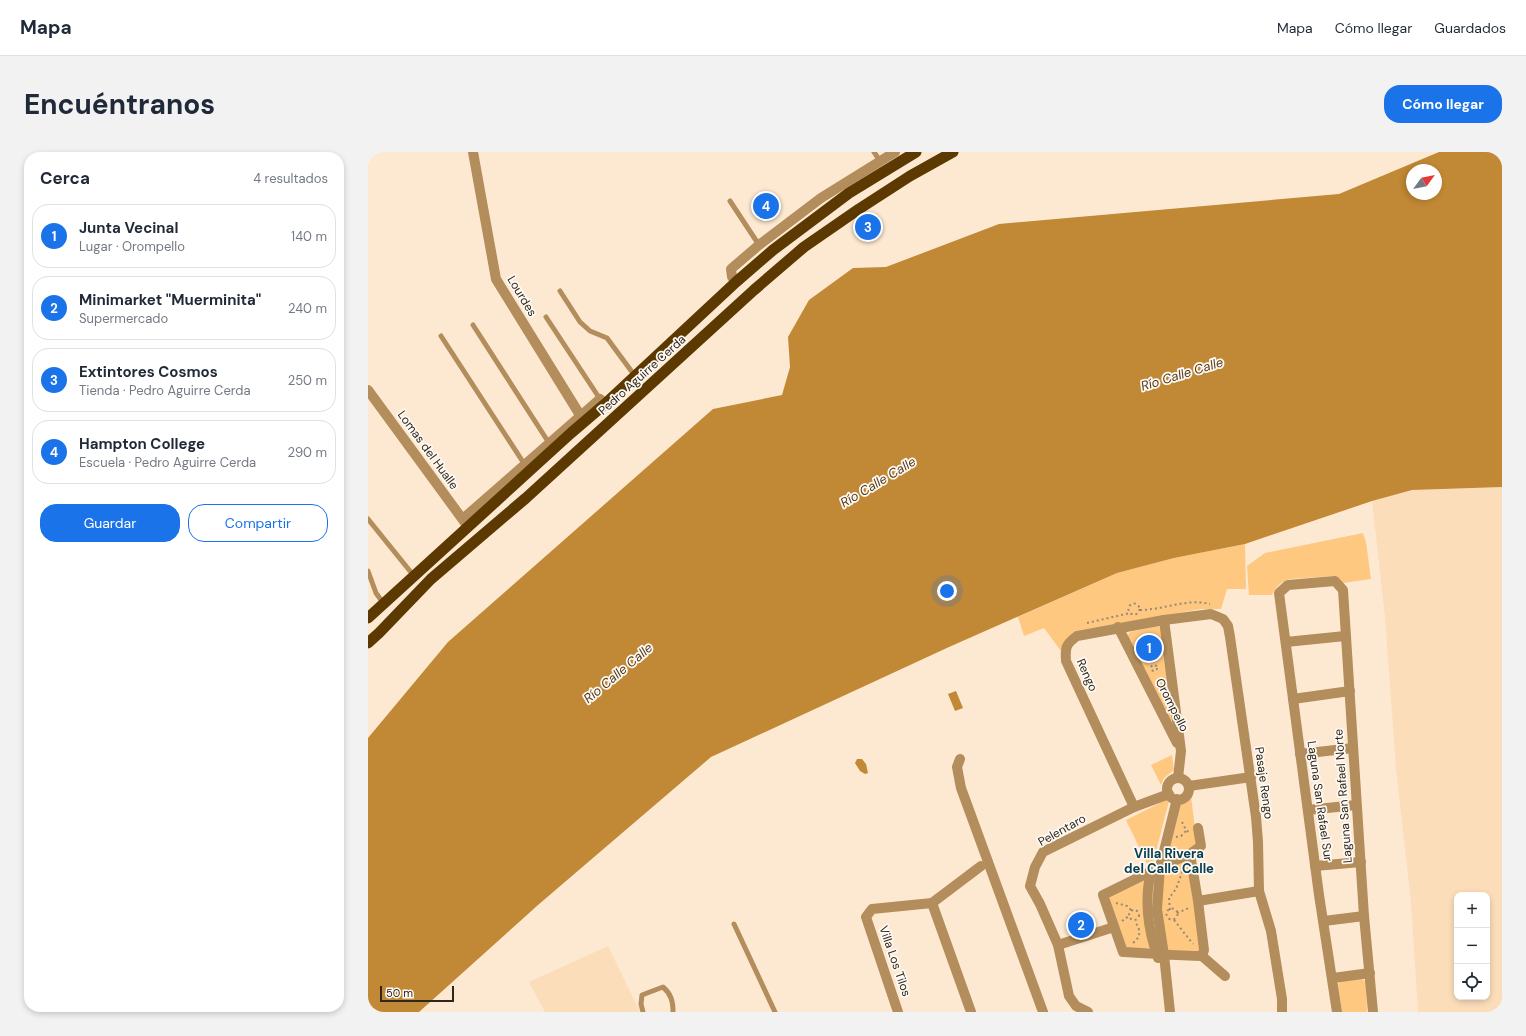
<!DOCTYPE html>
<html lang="es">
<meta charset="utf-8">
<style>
body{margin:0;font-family:"DM Sans",sans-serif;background:#f2f2f3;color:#1f2937}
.controls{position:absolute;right:12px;bottom:12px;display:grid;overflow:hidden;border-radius:8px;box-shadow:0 2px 6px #0003}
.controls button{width:36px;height:36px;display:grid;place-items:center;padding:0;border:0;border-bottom:1px solid #e0e1e3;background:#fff;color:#1f2937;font:20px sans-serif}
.compass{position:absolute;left:1038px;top:12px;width:36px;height:36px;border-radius:50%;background:#fff;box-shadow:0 2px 6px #0003;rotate:57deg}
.scale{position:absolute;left:12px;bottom:10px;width:74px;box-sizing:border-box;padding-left:4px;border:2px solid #2f271b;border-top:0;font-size:11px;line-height:14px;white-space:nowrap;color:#2f271b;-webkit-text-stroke:3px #fef9f3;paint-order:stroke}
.you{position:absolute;left:579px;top:439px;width:14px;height:14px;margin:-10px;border:3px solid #fff;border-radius:50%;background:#1a73e8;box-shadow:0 0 0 6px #1a73e833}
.badge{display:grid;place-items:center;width:26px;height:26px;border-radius:50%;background:#1a73e8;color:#fff;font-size:13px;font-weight:700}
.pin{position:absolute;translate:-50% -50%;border:2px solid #fff;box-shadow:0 1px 4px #0006}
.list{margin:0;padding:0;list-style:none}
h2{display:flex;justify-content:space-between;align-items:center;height:52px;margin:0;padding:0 16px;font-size:17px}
h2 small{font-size:13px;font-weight:400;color:#747a83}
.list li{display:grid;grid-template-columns:26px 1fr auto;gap:12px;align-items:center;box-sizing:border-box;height:64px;margin:0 8px 8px;padding:0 8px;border:1px solid #e0e1e3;border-radius:16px}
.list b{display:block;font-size:15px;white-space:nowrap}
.list p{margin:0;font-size:13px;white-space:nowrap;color:#747a83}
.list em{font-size:13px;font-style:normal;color:#747a83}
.actions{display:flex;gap:8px;padding:12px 16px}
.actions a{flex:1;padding:9px 0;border:1px solid #1a73e8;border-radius:16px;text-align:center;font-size:14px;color:#1a73e8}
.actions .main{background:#1a73e8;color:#fff}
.icon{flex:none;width:22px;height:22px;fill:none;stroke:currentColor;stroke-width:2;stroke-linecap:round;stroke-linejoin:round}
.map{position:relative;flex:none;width:1134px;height:860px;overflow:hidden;border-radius:16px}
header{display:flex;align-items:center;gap:24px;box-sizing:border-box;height:56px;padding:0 20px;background:#fff;border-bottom:1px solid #e0e1e3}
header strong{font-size:19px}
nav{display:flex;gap:22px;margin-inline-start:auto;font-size:14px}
.intro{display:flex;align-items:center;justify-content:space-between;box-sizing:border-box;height:96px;padding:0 24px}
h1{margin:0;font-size:28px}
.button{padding:10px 18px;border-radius:16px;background:#1a73e8;color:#fff;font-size:14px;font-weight:700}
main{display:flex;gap:24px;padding:0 24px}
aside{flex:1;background:#fff;border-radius:16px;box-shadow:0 2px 6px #0003}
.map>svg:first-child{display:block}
.built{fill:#fbdeb9;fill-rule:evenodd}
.green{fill:#ffc880}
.water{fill:#c18835;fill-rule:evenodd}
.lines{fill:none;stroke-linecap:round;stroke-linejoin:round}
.path{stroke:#978977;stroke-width:2;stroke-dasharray:2 3;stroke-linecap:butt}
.service{stroke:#b38d5b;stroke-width:5}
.minor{stroke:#b38d5b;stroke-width:10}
.trunk{stroke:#5b3900;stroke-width:11}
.labels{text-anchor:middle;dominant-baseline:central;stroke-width:3.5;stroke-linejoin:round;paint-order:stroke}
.street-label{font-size:12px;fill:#2f271b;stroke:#fef9f3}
.water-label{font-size:13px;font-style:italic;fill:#543b1a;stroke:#fef9f3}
.neighbourhood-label{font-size:13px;font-weight:bold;fill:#094051;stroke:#fef9f3}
</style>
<header>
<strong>Mapa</strong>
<nav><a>Mapa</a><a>Cómo llegar</a><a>Guardados</a></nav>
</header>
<div class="intro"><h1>Encuéntranos</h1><a class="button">Cómo llegar</a></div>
<main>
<aside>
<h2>Cerca<small>4 resultados</small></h2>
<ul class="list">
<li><span class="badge">1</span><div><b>Junta Vecinal</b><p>Lugar · Orompello</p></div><em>140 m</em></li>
<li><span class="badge">2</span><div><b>Minimarket &quot;Muerminita&quot;</b><p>Supermercado</p></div><em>240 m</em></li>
<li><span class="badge">3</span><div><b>Extintores Cosmos</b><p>Tienda · Pedro Aguirre Cerda</p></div><em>250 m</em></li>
<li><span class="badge">4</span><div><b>Hampton College</b><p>Escuela · Pedro Aguirre Cerda</p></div><em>290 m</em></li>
</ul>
<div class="actions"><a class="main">Guardar</a><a>Compartir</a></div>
</aside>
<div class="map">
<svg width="1134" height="860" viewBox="0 0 1134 860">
<rect width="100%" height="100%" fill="#fde9d2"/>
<!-- built -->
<g class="built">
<path d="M1134,335V860H1050L1043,750L1028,617L1017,465L1004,349L1044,338ZM1089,743H1119V845H1089Z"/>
<polygon points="240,794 272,860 177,860 161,830"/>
</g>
<!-- green -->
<g class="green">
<path d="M995,381L998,390L1003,427L975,431L972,427L966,424L921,427C912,431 908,434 904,443H881L879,414L897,401Z"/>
<polygon points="877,392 878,437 859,437 853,457 833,457 707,479 699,486 693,499 676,476 656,484 650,465 749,421 806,406"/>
<polygon points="790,474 794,476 806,567 803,569 758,486 762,480"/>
<polygon points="804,603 806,618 796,626 793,633 783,613"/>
<polygon points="823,645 829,691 828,695 804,705 799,703 813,651"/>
<polygon points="800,647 801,649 785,711 781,716 758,668"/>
<polygon points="819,707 832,795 830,801 799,800 793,767 795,718"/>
<polygon points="779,726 785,796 759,796 740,745"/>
<polygon points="993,826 998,830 999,860 974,860 970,832 973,829"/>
</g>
<!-- water -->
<g class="water">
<path d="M1071,0H1134V335L1044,338L1004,349L877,392L806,406L749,421L581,495L343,605L170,753L51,860H0V586L80,490L345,257L414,243L422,215L420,185L441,148L485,116L518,115L631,72L971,42ZM1044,18H1068V42H1044Z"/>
<polygon points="588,539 595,556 587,559 580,542"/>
<polygon points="489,607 494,607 498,612 500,621 497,622 492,619 487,611"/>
</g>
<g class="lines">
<!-- path -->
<g class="path">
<circle cx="766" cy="457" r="5.5"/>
<path d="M772,458C795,458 819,446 842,452"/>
<polyline points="719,471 762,461"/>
<circle cx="786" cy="516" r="3"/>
<polyline points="814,670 818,678 822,681"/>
<polyline points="808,685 813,684 818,679"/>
<polyline points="748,751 759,754 764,759"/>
<circle cx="804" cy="762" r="5.5"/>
<polyline points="802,758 801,746 808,737 815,718"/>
<circle cx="766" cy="763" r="5"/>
<polyline points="809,761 821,756"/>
<polyline points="806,768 825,792"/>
<polyline points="754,769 761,764"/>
<path d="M765,791C773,785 773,778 767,770"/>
</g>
<!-- service -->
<g class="service">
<polyline points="506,0 512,9"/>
<polyline points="362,49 391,93"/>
<polyline points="192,139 212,170 222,179 239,186 267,224"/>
<polyline points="178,165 232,247"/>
<polyline points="105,173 181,291"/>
<polyline points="73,184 157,313"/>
<polyline points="0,367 46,424"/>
<polyline points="0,419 8,441 16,452"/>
<polyline points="366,772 407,860"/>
<path d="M275,860L273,852L274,843L295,835C303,842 305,849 305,860"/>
</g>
<!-- minor -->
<g class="minor">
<polyline points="105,0 128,127 212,263"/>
<polyline points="368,130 364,125 363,117 391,93 453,46 527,0"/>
<polyline points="0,238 98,372"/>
<polyline points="97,365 232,247 237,252"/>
<polyline points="796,468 813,599 810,626"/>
<polyline points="750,475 809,591"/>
<polyline points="918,490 977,484"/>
<polyline points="925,547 982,539"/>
<polyline points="932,602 985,596"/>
<polyline points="592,607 589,615 593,636 675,860"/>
<circle cx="810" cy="637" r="11"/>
<polyline points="821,634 883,625"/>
<path d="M766,655L698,509C697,495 698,492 709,484L796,468L843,462L855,467L860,474L862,485L888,665L890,690L891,739L903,779L914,847V860"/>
<polyline points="940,658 988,653"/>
<path d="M822,702L830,749L836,798L834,804C808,804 782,801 755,800L735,743L792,715L822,702L833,694L830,676"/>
<polyline points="947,714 993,710"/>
<path d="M783,719C776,748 780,778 790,806"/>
<polyline points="830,749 891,739"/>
<polyline points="564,751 603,860"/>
<polyline points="956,769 996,764"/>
<polyline points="690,793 746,775"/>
<polyline points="834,804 857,824"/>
<polyline points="965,826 1002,821"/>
<polyline points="530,860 498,765 504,757 564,751 613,714"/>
<polyline points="720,860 708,854 701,844 690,793 672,752 662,734 667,715 675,700 766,655 801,642"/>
<polyline points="802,860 796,803 789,757 792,715 809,647"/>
<polyline points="969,860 951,743 911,441 920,433 967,429 975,438 996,764 1005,860"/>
</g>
<!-- trunk -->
<g class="trunk">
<polyline points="0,466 203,281 237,252 368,130 405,98 481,41 548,0"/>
<polyline points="0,491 11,481 63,427 158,346 386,138 436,95 491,57 542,24 585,0"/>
</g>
</g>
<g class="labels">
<!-- street labels -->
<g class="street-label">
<text transform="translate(154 144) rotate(59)">Lourdes</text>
<text transform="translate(274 223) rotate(-42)">Pedro Aguirre Cerda</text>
<text transform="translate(60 298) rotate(54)">Lomas del Hualle</text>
<text transform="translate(719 523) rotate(66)">Rengo</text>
<text transform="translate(804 553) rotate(63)">Orompello</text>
<text transform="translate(896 631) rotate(82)">Pasaje Rengo</text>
<text transform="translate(975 644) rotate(-94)">Laguna San Rafael Norte</text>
<text transform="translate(952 649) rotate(82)">Laguna San Rafael Sur</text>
<text transform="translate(694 678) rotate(-29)">Pelentaro</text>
<text transform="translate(527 809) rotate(71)">Villa Los Tilos</text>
</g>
<!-- water labels -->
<g class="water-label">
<text transform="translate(814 222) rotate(-17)">Río Calle Calle</text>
<text transform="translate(510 330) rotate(-31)">Río Calle Calle</text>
<text transform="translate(250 521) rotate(-40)">Río Calle Calle</text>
</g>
<!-- neighbourhood labels -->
<g class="neighbourhood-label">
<text x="801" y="701">Villa Rivera<tspan x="801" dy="15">del Calle Calle</tspan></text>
</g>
</g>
</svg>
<div class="controls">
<button>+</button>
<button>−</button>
<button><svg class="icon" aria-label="locate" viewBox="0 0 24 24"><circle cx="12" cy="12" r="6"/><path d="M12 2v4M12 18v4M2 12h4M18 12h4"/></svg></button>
</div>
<svg class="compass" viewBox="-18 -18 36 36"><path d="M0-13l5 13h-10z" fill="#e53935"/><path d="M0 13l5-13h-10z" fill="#747a83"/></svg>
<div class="scale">50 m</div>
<div class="you"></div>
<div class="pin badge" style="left:781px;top:496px">1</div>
<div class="pin badge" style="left:713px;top:773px">2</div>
<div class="pin badge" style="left:500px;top:75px">3</div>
<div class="pin badge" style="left:398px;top:54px">4</div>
</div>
</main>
